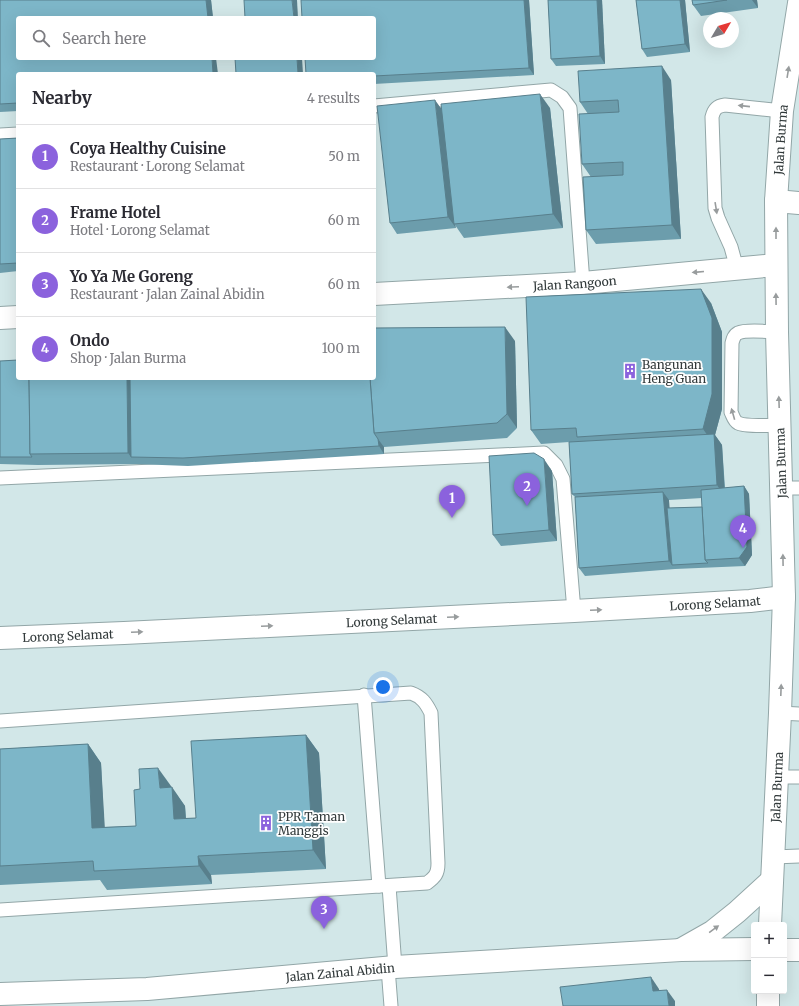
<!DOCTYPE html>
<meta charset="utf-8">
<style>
body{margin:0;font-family:Merriweather,serif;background:#f2f2f3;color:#2b2b33}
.controls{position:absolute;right:12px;bottom:12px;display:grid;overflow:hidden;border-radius:4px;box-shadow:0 4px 16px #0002}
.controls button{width:36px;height:36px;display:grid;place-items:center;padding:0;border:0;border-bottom:1px solid #e1e1e2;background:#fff;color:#2b2b33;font:20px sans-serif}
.compass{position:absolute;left:703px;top:12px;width:36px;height:36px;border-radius:50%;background:#fff;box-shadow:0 4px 16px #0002;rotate:52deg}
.you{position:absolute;left:383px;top:687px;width:14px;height:14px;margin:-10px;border:3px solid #fff;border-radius:50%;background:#1a73e8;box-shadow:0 0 0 6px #1a73e833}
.badge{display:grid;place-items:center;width:26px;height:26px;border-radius:50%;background:#8b62dd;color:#fff;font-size:13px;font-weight:700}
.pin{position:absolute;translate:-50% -33px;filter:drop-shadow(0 1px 2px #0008)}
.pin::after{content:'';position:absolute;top:21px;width:14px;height:12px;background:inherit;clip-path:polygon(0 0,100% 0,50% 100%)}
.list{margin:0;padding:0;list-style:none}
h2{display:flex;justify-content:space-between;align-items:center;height:52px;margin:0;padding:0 16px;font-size:17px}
h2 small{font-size:13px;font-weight:400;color:#7c7c81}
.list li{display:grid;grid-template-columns:26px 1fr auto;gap:12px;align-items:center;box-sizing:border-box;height:64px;padding:0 16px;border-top:1px solid #e1e1e2}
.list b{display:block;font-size:15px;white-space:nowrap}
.list p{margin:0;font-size:13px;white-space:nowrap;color:#7c7c81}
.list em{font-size:13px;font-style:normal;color:#7c7c81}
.icon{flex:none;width:22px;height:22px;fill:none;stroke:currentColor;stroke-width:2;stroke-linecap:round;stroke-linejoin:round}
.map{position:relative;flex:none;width:799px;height:1006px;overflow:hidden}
.search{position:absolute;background:#fff;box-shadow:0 4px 16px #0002;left:16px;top:16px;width:360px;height:44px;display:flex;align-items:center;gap:10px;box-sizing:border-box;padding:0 14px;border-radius:4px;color:#7c7c81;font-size:15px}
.panel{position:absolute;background:#fff;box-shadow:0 4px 16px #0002;left:16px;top:72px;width:360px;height:308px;border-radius:4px}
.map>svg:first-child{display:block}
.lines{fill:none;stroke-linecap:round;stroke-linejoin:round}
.service-casing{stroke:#92a6a7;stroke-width:15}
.minor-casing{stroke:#92a6a7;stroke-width:24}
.secondary-casing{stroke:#92a6a7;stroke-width:24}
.service{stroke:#fff;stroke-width:13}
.minor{stroke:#fff;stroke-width:22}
.secondary{stroke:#fff;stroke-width:22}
.wall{fill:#6c9dac;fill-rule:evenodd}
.shaded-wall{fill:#587f8c}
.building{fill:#7db6c8;stroke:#587f8c}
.oneway{fill:#989c9d}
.labels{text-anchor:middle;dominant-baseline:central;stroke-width:3.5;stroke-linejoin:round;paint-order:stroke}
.street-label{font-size:12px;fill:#323a3b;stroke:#fff}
.poi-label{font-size:12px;fill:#323a3b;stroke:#fff;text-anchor:start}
</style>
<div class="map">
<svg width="799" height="1006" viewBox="0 0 799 1006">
<rect width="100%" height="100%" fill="#d2e7e8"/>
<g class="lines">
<defs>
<g id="service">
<polyline points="374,106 551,90 562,97 570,108 583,283"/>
<polyline points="0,135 18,134"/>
<path d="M737,269L731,247L718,218L715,208L712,117C714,109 717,106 725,105L782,111"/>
<path d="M777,332C767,332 747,329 738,333C734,335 733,339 732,343L731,412C733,416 734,421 738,423C745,427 771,425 780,425"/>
<polyline points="0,478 544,453 556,465 563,479 574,611"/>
<polyline points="782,488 799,488"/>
<polyline points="364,695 379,886"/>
<polyline points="780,713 799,714"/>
<path d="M0,721L411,693C422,697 426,703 431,713L438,863C438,874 435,877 427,883L0,910"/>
<polyline points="777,777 799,777"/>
<polyline points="774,857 799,856"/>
<polyline points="389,886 395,967"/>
<polyline points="388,968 391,1006"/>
</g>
<g id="minor">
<polyline points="776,201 799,203"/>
<path id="s1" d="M374,294L583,283L776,265"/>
<polyline points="0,318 18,317"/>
<path id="s2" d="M0,638L124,633L574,611L750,601L784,597"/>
<polyline points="682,949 712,932 737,912 772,880"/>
<polyline points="784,950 799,950"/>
<path id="s3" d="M0,994L147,989L395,967L681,950L754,949"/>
</g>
<g id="secondary">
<path id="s4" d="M770,925L780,713L784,597L777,332L776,201L782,111L799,3"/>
<polyline points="768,1006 768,991"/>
</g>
</defs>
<!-- service casing -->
<use href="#service" class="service-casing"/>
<!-- minor casing -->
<use href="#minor" class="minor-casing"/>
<!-- secondary casing -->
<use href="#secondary" class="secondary-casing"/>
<!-- service -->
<use href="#service" class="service"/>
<!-- minor -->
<use href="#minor" class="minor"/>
<!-- secondary -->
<use href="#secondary" class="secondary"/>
</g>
<!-- wall -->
<g class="wall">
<polygon points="0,0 211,0 213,18 18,74 18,111 0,112"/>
<polygon points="301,0 529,0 534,75 374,84 374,74"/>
<polygon points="548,0 602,0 605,64 556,66 551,59"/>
<polygon points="636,0 685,0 690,52 647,57 642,49"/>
<polygon points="692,0 757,0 758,8 701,16 693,5"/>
<polygon points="671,80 681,239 596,244 586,230 591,177 582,164 588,114 580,102"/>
<polygon points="550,108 563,228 464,238 455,225 456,228 397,234 390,223 442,110"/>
<polygon points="18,138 18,271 0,273 0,139"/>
<path d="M711,303L722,332V409L715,435L722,445L725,488L744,486L749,494L752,555L745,566L675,569L585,576L579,568L575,497L572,494L569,442L541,444L531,430ZM702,498V507L669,508V500Z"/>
<polygon points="515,341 517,428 507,438 384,447 384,454 188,466 136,464 38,465 0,464 0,361 18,378"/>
<polygon points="552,471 557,541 501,546 493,535"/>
<polygon points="306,735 319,753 326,869 211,875 212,884 107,890 100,880 0,885 0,749 88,744 101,763 104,827 136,826 171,786 171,787 185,806 186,818 196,818"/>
</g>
<!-- shaded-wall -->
<g class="shaded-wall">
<polygon points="206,0 211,0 213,18 208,18"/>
<polygon points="292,0 297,0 298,18 294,18"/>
<polygon points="524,0 529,0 534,75 529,68"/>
<polygon points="597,0 602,0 605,64 600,56"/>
<polygon points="680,0 685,0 690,52 685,44"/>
<polygon points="752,0 757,0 758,8"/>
<polygon points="212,58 216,58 218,74 213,74"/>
<polygon points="297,58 302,58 303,74 298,74"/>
<polygon points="662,66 671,80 681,239 672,225"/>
<polygon points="540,94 550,108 563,228 553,214"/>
<polygon points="435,100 443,111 454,224 455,225 456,228 448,217"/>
<polygon points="701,289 711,303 722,332 722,409 715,435 722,445 725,497 717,485 713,443 703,429"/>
<polygon points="505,327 515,341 517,428 507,414"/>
<polygon points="127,378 135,378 131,457 128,453"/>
<polygon points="378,439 384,447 384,454 379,446"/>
<polygon points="544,459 552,471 557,541 549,530"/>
<polygon points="744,486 749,494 752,555 745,566 739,558"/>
<polygon points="663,492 669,500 674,565 672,565 669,561"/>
<polygon points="306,735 319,753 326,869 313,850"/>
<polygon points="88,744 101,763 106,847 92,828"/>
<polygon points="158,768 171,786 173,806 160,788"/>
<polygon points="172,787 185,806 187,838 174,819"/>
<polygon points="198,856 211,875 212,884 199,866"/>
<polygon points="651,977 659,989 661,1002 653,991"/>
<polygon points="667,990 675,1001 675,1006 669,1006"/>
</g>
<!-- building -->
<g class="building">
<polygon points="0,0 206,0 208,18 18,18 18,58 212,58 213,74 18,74 18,103 0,104"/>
<polygon points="244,0 292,0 294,18 245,18"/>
<polygon points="301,0 524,0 529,68 374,76 374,74 306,74 305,58 374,58 374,18 302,18"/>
<polygon points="548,0 597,0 600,56 551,59"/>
<polygon points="636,0 680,0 685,44 642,49"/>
<polygon points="692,0 727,0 693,5"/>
<polygon points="235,58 297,58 298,74 236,74"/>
<polygon points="662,66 672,225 586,230 583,177 623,175 623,162 582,164 579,114 619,112 618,100 580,102 578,71"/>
<polygon points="540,94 553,214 454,224 441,104"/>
<polygon points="435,100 448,217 390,223 377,106"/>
<polygon points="18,138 18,263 0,264 0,139"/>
<polygon points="701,289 712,318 712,394 703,429 577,437 576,428 531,430 526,297"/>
<polygon points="505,327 507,414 497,423 374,433 370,378 374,378 374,328"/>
<polygon points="18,360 18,378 29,378 30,454 32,457 0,457 0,361"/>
<polygon points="29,378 127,378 128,453 30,454"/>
<polygon points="130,378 370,378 374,433 378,439 379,446 183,458 131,457"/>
<polygon points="714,434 717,485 572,494 569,442"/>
<polygon points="534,453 544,459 549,530 493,535 489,456"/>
<polygon points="744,486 747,547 739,558 705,560 701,490"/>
<polygon points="663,492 669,561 579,568 575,497"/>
<polygon points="702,507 705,560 708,563 672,565 667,508"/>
<polygon points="306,735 313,850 198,856 199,866 94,871 93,861 0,866 0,749 88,744 92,828 136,826 134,790 140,789 139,769 158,768 160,788 172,787 174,819 196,818 191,741"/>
<polygon points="651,977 653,991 667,990 669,1006 563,1006 560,987"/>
</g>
<!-- one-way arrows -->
<defs><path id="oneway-solid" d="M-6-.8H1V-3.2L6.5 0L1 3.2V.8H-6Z"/></defs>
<g class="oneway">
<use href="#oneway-solid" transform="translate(788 72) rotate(-81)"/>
<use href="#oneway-solid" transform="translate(744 106) rotate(-174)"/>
<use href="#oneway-solid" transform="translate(716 208) rotate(81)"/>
<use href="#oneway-solid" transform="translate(776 233) rotate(-90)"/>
<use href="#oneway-solid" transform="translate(698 272) rotate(175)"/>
<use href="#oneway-solid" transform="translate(513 287) rotate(177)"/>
<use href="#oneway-solid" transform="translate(776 299) rotate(-91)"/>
<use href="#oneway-solid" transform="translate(779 402) rotate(-92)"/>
<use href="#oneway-solid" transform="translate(733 414) rotate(-106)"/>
<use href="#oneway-solid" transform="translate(783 560) rotate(-91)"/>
<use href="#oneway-solid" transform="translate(596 610) rotate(-3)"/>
<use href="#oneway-solid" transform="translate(453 617) rotate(-3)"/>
<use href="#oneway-solid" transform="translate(267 626) rotate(-3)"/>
<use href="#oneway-solid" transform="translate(137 632) rotate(-3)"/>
<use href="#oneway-solid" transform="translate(781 690) rotate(-88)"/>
<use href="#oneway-solid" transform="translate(714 929) rotate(-36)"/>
</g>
<!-- icons -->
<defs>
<symbol id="building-bare" viewBox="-9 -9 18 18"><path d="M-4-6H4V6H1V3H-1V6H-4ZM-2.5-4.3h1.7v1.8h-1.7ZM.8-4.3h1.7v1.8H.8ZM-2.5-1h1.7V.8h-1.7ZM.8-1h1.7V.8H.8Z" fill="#8b62dd" stroke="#fff" stroke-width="2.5" paint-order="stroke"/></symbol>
</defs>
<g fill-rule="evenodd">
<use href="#building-bare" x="619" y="360" width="22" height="22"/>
<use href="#building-bare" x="255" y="812" width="22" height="22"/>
</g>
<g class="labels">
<!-- street labels -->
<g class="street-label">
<text stroke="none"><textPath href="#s4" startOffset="786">Jalan Burma</textPath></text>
<text stroke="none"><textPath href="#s1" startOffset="201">Jalan Rangoon</textPath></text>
<text transform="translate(781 463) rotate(-92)">Jalan Burma</text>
<text stroke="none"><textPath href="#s2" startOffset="716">Lorong Selamat</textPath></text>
<text stroke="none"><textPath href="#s2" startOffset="392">Lorong Selamat</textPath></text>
<text stroke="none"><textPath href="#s2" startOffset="68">Lorong Selamat</textPath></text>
<text stroke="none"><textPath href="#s4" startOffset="138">Jalan Burma</textPath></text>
<text stroke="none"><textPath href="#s3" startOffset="341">Jalan Zainal Abidin</textPath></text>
</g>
<!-- poi labels -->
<g class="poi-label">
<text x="642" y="364">Bangunan<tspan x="642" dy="14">Heng Guan</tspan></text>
<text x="278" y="816">PPR Taman<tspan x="278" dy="14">Manggis</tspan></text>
</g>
</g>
</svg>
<div class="controls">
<button>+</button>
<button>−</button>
</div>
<svg class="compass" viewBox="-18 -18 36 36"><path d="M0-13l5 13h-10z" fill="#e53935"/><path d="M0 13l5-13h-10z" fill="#7c7c81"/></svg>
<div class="you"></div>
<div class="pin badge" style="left:452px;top:518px">1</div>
<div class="pin badge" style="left:527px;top:506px">2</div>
<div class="pin badge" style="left:324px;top:929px">3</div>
<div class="pin badge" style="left:743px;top:548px">4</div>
<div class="search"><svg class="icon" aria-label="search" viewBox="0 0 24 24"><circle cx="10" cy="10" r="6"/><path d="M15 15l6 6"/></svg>Search here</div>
<section class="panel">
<h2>Nearby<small>4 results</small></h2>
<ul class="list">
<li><span class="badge">1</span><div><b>Coya Healthy Cuisine</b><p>Restaurant · Lorong Selamat</p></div><em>50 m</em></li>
<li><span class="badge">2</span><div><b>Frame Hotel</b><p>Hotel · Lorong Selamat</p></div><em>60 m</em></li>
<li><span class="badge">3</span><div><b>Yo Ya Me Goreng</b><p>Restaurant · Jalan Zainal Abidin</p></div><em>60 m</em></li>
<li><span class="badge">4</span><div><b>Ondo</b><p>Shop · Jalan Burma</p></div><em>100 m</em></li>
</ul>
</section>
</div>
